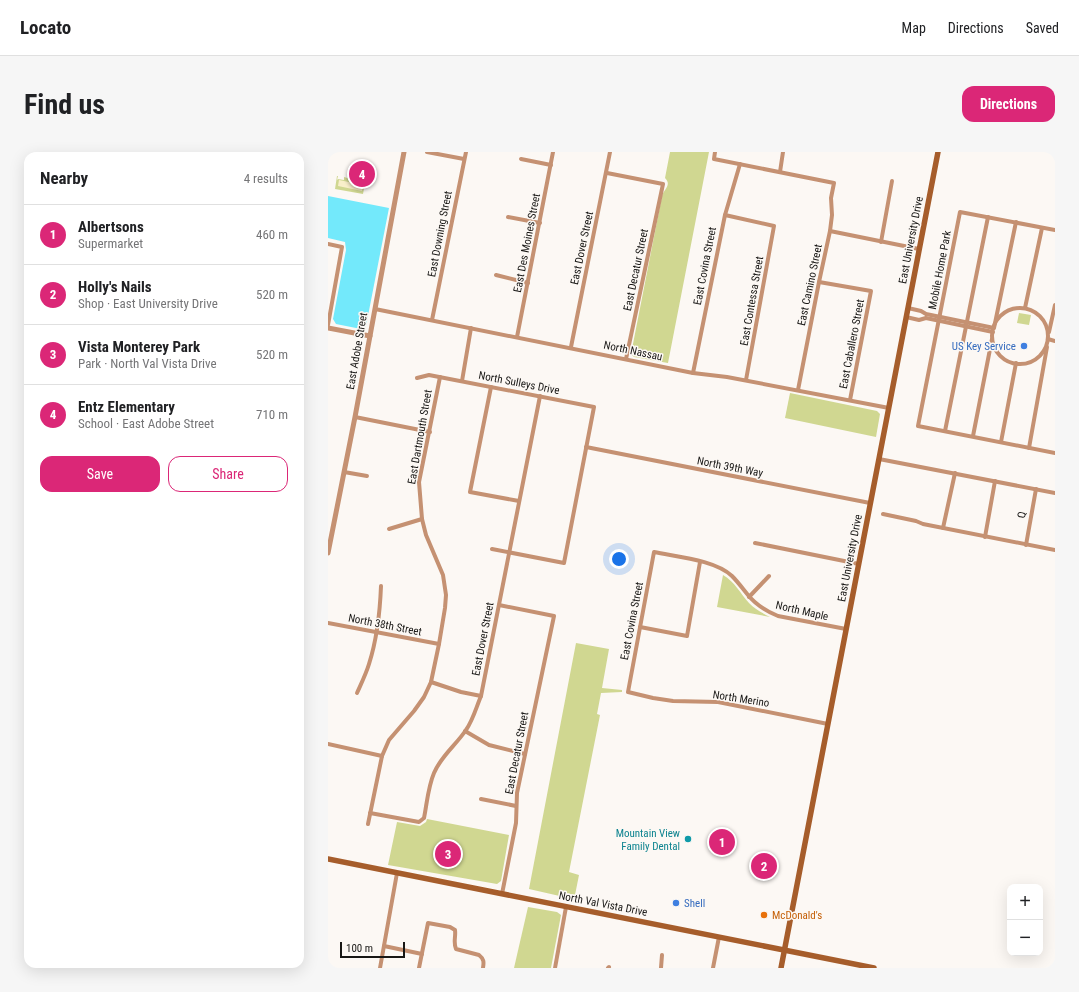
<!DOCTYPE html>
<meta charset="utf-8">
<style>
body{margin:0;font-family:"Roboto Condensed",sans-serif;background:#f6f6f6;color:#202124}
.controls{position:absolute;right:12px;bottom:12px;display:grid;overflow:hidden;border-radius:8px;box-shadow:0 4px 16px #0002}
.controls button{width:36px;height:36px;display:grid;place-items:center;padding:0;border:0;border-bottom:1px solid #e0e0e0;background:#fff;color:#202124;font:20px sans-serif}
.scale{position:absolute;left:12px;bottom:10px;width:65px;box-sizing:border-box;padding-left:4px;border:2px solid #181715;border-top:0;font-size:11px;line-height:14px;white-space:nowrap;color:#181715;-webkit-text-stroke:3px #fcf8f4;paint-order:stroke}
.you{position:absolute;left:291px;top:407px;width:14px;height:14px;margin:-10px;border:3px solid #fff;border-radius:50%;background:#1a73e8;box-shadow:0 0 0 6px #1a73e833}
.badge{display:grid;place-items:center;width:26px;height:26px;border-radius:50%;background:#db2777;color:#fff;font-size:13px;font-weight:700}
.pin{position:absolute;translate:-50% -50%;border:2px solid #fff;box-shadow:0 1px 4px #0006}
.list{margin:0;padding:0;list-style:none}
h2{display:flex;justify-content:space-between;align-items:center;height:52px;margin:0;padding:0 16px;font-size:17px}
h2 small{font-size:13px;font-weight:400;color:#757577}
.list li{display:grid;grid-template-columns:26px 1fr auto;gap:12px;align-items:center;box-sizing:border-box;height:60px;padding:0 16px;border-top:1px solid #e0e0e0}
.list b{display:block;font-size:15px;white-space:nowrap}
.list p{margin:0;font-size:13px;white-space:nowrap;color:#757577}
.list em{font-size:13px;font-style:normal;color:#757577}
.actions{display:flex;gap:8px;padding:12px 16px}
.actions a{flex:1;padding:9px 0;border:1px solid #db2777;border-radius:12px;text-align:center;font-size:14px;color:#db2777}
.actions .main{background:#db2777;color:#fff}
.map{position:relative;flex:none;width:727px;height:816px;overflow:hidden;border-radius:12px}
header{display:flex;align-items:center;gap:24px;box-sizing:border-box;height:56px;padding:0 20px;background:#fff;border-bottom:1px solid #e0e0e0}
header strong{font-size:19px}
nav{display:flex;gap:22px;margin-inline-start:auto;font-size:14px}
.intro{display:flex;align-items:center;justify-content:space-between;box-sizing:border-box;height:96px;padding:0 24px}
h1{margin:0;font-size:28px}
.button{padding:10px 18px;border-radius:12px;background:#db2777;color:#fff;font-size:14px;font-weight:700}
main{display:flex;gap:24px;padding:0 24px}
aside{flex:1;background:#fff;border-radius:12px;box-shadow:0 4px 16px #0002}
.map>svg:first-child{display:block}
.green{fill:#d0d791}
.sand{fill:#f9efca}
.water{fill:#73e9fb}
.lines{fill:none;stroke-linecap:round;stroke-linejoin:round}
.minor{stroke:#c59172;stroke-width:4}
.tertiary{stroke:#c59172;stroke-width:5}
.secondary{stroke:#a65d2b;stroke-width:5.5}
.shop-dot{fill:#3f7fe0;stroke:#fcf8f4;stroke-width:1.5}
.culture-dot{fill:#0f9aa8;stroke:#fcf8f4;stroke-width:1.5}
.food-dot{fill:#e8710a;stroke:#fcf8f4;stroke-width:1.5}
.labels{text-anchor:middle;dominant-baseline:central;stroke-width:3;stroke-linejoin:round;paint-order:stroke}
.street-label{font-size:11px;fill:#181715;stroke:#fcf8f4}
.shop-label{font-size:11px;fill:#366cbe;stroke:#fcf8f4;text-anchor:end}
.culture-label{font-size:11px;fill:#0d838f;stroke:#fcf8f4;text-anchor:end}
.food-label{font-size:11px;fill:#c56008;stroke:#fcf8f4;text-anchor:start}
</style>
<header>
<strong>Locato</strong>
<nav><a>Map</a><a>Directions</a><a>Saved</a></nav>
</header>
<div class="intro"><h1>Find us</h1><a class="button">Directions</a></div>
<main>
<aside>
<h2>Nearby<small>4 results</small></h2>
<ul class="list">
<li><span class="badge">1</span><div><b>Albertsons</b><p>Supermarket</p></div><em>460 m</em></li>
<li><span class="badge">2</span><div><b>Holly's Nails</b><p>Shop · East University Drive</p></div><em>520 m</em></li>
<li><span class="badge">3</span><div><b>Vista Monterey Park</b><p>Park · North Val Vista Drive</p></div><em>520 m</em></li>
<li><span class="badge">4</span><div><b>Entz Elementary</b><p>School · East Adobe Street</p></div><em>710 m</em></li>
</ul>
<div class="actions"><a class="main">Save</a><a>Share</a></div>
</aside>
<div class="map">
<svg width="727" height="816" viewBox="0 0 727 816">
<rect width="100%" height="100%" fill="#fcf8f4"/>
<!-- green -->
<g class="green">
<path d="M342,0H381L340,211L306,205L303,202L334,44C336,37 344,33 337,26Z"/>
<polygon points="25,17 39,20 35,42 7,37 9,24 10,24 9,28 10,27 16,28 16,25 23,27"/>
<polygon points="691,161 703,163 701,173 689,171"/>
<polygon points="462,241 549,259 552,262 548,285 457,266"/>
<path d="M395,423C407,430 412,441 421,451C427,457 434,461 442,465L389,455Z"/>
<polygon points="248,491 281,497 274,536 294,538 294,540 273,541 269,562 272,563 241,720 251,723 247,743 238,741 236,745 201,737"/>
<polygon points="99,667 181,683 173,729 169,732 60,713 69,670 92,674 98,670"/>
<polygon points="200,755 229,760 233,763 223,816 186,816"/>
</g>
<!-- sand -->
<polygon class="sand" points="11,28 35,33 34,39 10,34"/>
<!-- water -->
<polygon class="water" points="0,44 61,56 38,174 33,177 8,172 5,167 18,98 17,90 0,86"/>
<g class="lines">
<!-- minor -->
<g class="minor">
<polyline points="99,0 136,7"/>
<polyline points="387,0 386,7 506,31 503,46 504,63 502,79 491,130 470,238"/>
<polyline points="193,7 223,13"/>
<polyline points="452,20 455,0"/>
<polyline points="279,21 335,32 298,207"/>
<polyline points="397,63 446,74 418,228"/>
<polyline points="180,65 212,71"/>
<polyline points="727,78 632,60 590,274 727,301"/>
<polyline points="502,79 591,97"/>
<polyline points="553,90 564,29"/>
<polyline points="0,92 14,95 0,173"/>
<polyline points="168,123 200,131"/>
<polyline points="491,130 543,139 522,248"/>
<polyline points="580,156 593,159 598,162 666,176 688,70"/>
<polyline points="697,156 714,76"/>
<circle cx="692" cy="184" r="28"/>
<polyline points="47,157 365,221 399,225 561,256"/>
<polyline points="578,165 591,168 598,166 665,180"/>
<polyline points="104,168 138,0"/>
<polyline points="721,180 727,153"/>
<polyline points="189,185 225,0"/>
<polyline points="720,187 727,189"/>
<polyline points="243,195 282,0"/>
<polyline points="365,221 397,63 412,12"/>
<polyline points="89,226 101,223 266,255 236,411 164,397"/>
<polyline points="134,229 143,176"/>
<polyline points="163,235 142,340 191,349"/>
<polyline points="27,265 102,280"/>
<polyline points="617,279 660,65"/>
<polyline points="645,284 664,187"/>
<polyline points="673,290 688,211"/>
<polyline points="258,295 542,351"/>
<polyline points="701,296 719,195"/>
<polyline points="551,307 727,341"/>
<polyline points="16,320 39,324"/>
<polyline points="555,362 588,369 595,372 727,398"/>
<polyline points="615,376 627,321"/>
<polyline points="61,377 94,367"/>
<polyline points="657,385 667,329"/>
<polyline points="427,391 531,412"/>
<polyline points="698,393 708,337"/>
<polyline points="421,445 441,424"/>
<polyline points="171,453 226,464 189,641 188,671 174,742"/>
<polyline points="0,471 111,492"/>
<polyline points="312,475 359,484 372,410"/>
<polyline points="103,530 133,540 153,544"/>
<path d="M29,541C33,532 38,522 41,512C49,487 52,460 53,434"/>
<path d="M500,572L390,550L345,549L325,546L300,540L326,400C350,405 387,408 404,424C410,430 415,437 420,443C428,453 438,459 450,464L518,477"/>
<polyline points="137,579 161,593 197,602"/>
<polyline points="0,592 54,604"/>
<polyline points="153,647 188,654"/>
<path d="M42,661L91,670L96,666C99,651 100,635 106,621C113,604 128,593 138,578C145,568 148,556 153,544L212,244"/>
<polyline points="40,672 54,604 61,588 86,559 96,545 103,530 111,492 117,456 118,443 115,423 98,383 94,367 91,330 112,225"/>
<polyline points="56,794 94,802"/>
<polyline points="52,816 69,721"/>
<path d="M91,816L100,771L122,775L127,778C128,785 125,790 128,797L151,803C156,807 156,810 155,816"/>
<polyline points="227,816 238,755"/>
<polyline points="280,816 281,815"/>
<polyline points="333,816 334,803"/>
<polyline points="385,816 391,785"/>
</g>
<!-- tertiary -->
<g class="tertiary">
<polyline points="0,176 42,184"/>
<polyline points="0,401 27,265 76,0"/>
</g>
<!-- secondary -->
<g class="secondary">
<polyline points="0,707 546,816"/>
<polyline points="453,816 610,0"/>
</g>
</g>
<!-- markers -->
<g class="shop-dot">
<circle cx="696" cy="194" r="4"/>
<circle cx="348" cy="751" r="4"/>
</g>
<circle class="culture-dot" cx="360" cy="687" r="4"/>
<circle class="food-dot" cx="436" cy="763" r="4"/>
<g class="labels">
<!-- street labels -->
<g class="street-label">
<text transform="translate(112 82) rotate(-79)">East Downing Street</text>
<text transform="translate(583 88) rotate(-79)">East University Drive</text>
<text transform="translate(199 91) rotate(-79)">East Des Moines Street</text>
<text transform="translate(254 96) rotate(-78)">East Dover Street</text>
<text transform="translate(377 114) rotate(-79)">East Covina Street</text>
<text transform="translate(308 118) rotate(-78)">East Decatur Street</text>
<text transform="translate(612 118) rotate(-79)">Mobile Home Park</text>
<text transform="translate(482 133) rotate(-78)">East Camino Street</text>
<text transform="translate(424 149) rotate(-80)">East Contessa Street</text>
<text transform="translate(524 192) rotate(-79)">East Caballero Street</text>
<text transform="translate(29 199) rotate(-80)">East Adobe Street</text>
<text transform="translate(305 199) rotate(12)">North Nassau</text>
<text transform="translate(191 231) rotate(11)">North Sulleys Drive</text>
<text transform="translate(92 285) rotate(-80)">East Dartmouth Street</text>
<text transform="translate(402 315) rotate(11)">North 39th Way</text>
<text transform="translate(694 363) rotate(-80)">Q</text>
<text transform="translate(522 406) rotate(-79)">East University Drive</text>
<text transform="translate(474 459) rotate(13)">North Maple</text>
<text transform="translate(304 469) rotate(-79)">East Covina Street</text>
<text transform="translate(57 473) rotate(11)">North 38th Street</text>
<text transform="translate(155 487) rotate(-79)">East Dover Street</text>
<text transform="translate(413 547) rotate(9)">North Merino</text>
<text transform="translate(189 601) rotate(-79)">East Decatur Street</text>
<text transform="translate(275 752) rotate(11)">North Val Vista Drive</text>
</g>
<!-- shop labels -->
<g class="shop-label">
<text x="688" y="194">US Key Service</text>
<text x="356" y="751" text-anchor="start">Shell</text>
</g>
<!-- culture labels -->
<g class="culture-label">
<text x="352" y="681">Mountain View<tspan x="352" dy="13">Family Dental</tspan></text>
</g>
<!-- food labels -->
<g class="food-label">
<text x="444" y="763">McDonald's</text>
</g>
</g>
</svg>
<div class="controls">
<button>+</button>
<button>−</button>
</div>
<div class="scale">100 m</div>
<div class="you"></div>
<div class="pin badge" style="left:394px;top:690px">1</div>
<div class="pin badge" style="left:436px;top:714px">2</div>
<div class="pin badge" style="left:120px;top:702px">3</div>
<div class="pin badge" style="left:34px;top:22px">4</div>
</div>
</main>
